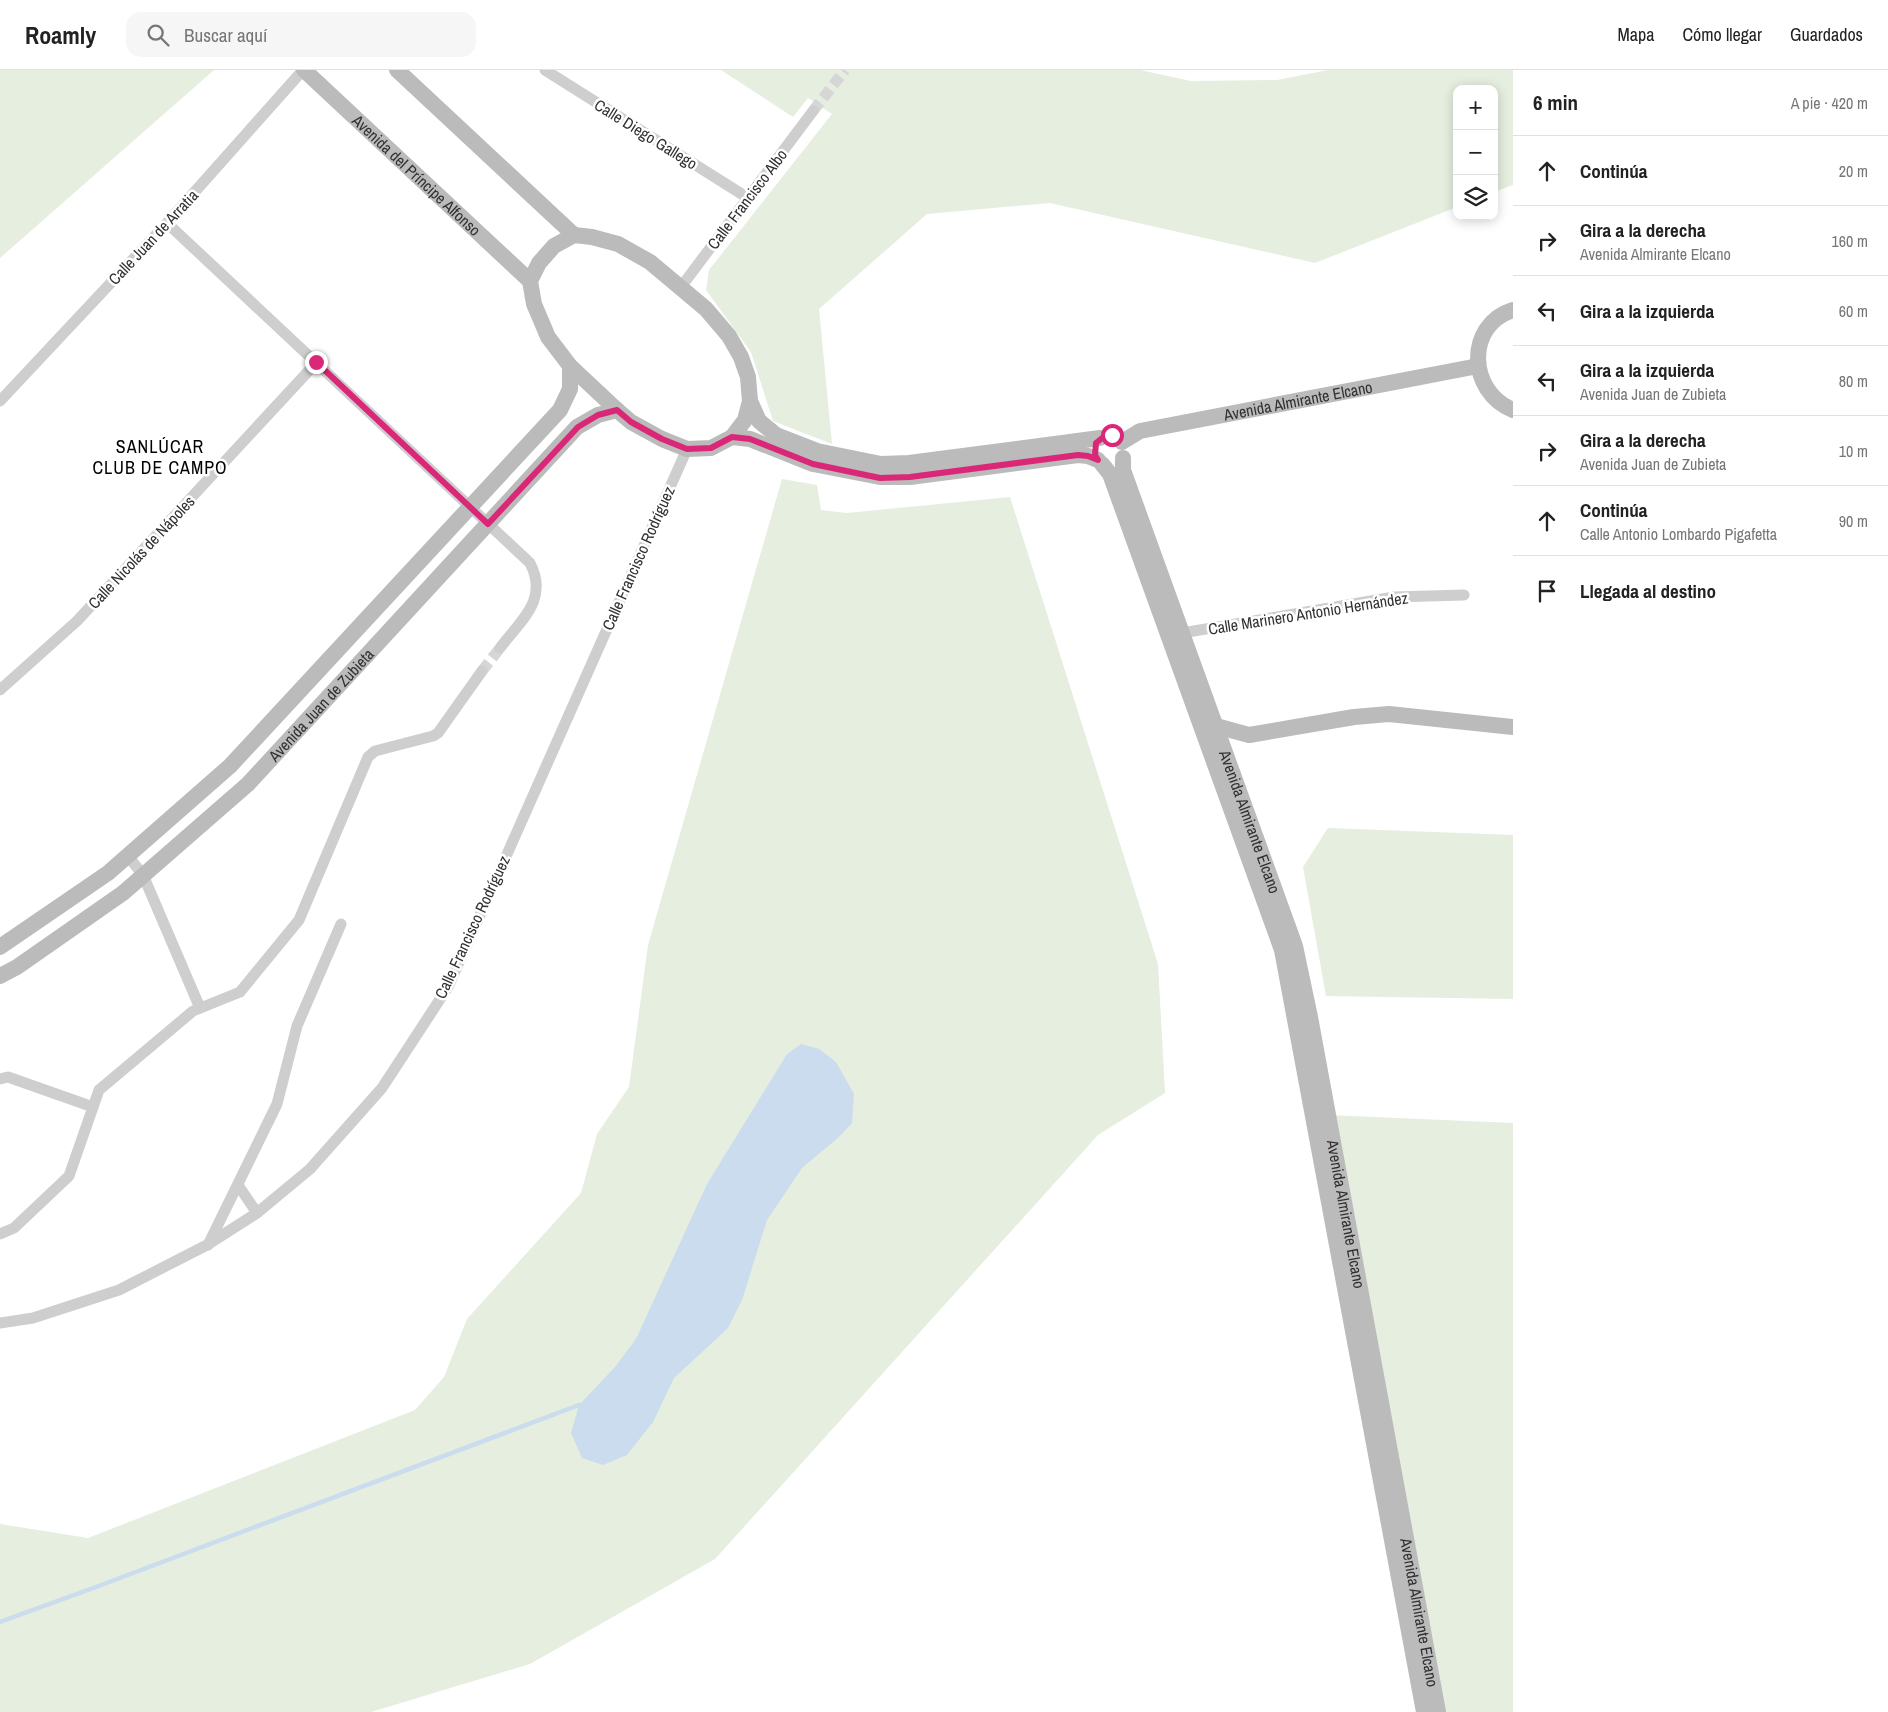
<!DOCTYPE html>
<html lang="es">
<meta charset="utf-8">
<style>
body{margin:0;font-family:"Archivo Narrow",sans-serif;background:#f6f6f6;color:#222}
.controls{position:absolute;right:15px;top:15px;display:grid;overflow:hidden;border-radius:10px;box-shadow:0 2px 12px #0003}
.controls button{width:45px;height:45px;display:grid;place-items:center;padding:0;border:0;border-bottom:1px solid #e0e0e0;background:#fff;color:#222;font:25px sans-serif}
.stop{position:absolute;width:15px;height:15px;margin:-11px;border:4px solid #db2777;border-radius:50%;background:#fff}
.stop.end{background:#db2777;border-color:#fff;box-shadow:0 1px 5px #0008}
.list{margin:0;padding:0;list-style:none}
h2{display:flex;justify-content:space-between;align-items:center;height:65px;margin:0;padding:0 20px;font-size:21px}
h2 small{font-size:16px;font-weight:400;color:#767676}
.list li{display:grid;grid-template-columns:32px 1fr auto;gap:15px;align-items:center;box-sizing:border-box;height:70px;padding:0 20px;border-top:1px solid #e0e0e0}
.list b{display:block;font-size:19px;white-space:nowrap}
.list p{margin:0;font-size:16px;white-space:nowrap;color:#767676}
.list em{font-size:16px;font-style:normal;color:#767676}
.icon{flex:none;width:28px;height:28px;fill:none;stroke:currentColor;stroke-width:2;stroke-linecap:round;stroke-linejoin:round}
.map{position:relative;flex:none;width:1513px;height:1642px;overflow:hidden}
header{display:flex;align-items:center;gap:30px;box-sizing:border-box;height:70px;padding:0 25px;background:#fff;border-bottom:1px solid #e0e0e0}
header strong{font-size:24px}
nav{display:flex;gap:28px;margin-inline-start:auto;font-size:18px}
.search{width:350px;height:45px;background:#f6f6f6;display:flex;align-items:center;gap:12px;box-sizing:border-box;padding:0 18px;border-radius:15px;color:#767676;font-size:19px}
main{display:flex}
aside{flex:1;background:#fff}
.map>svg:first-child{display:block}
.green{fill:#e5eedf}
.water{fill:#cadcee}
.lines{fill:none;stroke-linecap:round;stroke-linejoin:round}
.stream{stroke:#cadcee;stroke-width:4.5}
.street-tunnel{stroke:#d6d6d6;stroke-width:11;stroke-dasharray:11 5.5;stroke-linecap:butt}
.street{stroke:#cecece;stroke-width:11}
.secondary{stroke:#bbb;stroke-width:16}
.route{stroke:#db2777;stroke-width:6}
.labels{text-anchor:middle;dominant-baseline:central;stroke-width:5;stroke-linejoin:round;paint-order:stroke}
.street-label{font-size:16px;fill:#313131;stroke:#fff}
.neighbourhood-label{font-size:18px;letter-spacing:1px;fill:#000;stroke:#fff}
</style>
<header>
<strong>Roamly</strong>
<div class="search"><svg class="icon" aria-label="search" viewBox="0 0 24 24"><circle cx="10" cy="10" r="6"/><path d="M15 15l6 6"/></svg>Buscar aquí</div>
<nav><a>Mapa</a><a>Cómo llegar</a><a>Guardados</a></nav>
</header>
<main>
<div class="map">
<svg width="1513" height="1642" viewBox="0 0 1513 1642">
<rect width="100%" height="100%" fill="#fff"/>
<!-- green -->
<g class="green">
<polygon points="0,0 214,0 0,188"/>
<polygon points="721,0 1140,0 1191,11 1277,10 1328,0 1513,0 1513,115 1494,122 1494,19 1457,19 1457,137 1315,193 1050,133 927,144 819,239 832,374 773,351 751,282 706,220 709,200 832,44 808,28 793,47"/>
<polygon points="782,409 817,415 821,440 847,443 1010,427 1158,894 1165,1023 1098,1065 715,1489 530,1594 371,1642 0,1642 0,1454 88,1468 415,1340 444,1307 467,1249 581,1123 597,1064 629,1017 648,875"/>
<polygon points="1328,758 1513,765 1513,929 1326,926 1303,797"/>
<polygon points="1328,1045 1513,1053 1513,1642 1439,1642"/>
</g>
<!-- water -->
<polygon class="water" points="801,974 819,979 836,992 854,1024 852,1053 839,1067 802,1098 767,1150 742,1230 728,1258 674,1308 653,1352 627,1385 603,1395 582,1388 571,1363 579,1335 615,1297 636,1269 707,1114 787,984"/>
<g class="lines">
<!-- stream -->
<polyline class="stream" points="0,1552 96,1517 579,1335"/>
<!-- street-tunnel -->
<g class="street-tunnel">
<polyline points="813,41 845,0"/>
<polyline points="482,601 500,578"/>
</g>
<!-- street -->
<g class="street">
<polyline points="545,0 748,128"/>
<path d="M167,153L530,493C549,530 521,550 500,578"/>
<polyline points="681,217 813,41"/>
<polyline points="0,331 167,153 303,0"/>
<polyline points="1176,564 1394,527 1464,525"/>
<polyline points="0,620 77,551 316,293"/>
<polyline points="128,786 143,805 200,938"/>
<polyline points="0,1009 8,1007 93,1037"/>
<polyline points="238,1115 257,1143"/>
<polyline points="0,1164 14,1158 69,1106 99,1020 193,941 240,922 299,850 368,687 375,681 433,666 438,663 482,601"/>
<polyline points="208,1175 277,1034 297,956 341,854"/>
<polyline points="0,1253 33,1248 119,1220 207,1175 257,1143 310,1099 382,1018 448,917 687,379"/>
</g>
<!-- secondary -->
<g class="secondary">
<path id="s1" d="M304,0L530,211"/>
<polyline points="397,0 574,165"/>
<polygon points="574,165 592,167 618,174 650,192 706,239 729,266 741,287 748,307 750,331 745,350 732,367 711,378 687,379 662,369 631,352 617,340 570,296 548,267 534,234 530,211 539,193 554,176"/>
<path d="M1513,240C1465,255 1468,322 1513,340"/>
<polyline points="750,331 759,351 776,365 817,381 881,394 909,393 1100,368"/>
<polyline points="732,367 750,369 813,394 880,407 910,407 1078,385 1088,386 1098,390"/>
<path id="s2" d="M1122,372L1140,361L1478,296"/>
<path id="s3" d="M1123,388V400L1295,876L1310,947L1438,1642"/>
<polyline points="1102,394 1110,404 1282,880 1424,1642"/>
<polyline points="1216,656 1249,665 1354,647 1389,644 1513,657"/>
<polyline points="0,877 108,803 230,696 560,340 570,319 570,296"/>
<path id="s4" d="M0,906L17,897L123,823L248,714L577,357L598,345L617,340"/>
</g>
</g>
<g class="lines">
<!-- route -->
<polyline class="route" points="316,292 488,454 578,357 598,345 617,340 631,352 662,369 687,379 711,378 732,367 750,369 813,394 880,408 910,407 1078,385 1088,386 1098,390 1095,385 1096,373 1106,365 1112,365"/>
</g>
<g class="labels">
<!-- street labels -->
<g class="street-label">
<text transform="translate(646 64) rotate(32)">Calle Diego Gallego</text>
<text stroke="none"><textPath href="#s1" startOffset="154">Avenida del Príncipe Alfonso</textPath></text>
<text transform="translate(747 129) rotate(-53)">Calle Francisco Albo</text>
<text transform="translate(153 167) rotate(-47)">Calle Juan de Arratia</text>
<text stroke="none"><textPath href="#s2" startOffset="182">Avenida Almirante Elcano</textPath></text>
<text transform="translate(141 482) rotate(-47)">Calle Nicolás de Nápoles</text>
<text transform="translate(638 488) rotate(-66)">Calle Francisco Rodríguez</text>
<text transform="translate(1308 543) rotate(-9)">Calle Marinero Antonio Hernández</text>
<text stroke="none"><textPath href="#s4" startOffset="422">Avenida Juan de Zubieta</textPath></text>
<text stroke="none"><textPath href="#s3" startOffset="386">Avenida Almirante Elcano</textPath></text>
<text transform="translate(472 857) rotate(-65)">Calle Francisco Rodríguez</text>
<text stroke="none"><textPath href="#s3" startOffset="791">Avenida Almirante Elcano</textPath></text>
<text stroke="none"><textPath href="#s3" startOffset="1196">Avenida Almirante Elcano</textPath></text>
</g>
<!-- neighbourhood labels -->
<g class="neighbourhood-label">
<text x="160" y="376">SANLÚCAR<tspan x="160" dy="21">CLUB DE CAMPO</tspan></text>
</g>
</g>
</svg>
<div class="controls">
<button>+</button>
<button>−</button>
<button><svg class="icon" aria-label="layers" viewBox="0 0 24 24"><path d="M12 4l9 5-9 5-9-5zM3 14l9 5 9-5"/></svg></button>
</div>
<div class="stop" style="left:1112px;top:365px"></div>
<div class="stop end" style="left:316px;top:292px"></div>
</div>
<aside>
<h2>6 min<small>A pie · 420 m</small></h2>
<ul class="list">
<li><svg class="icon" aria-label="ahead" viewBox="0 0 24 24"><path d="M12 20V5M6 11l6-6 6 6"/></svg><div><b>Continúa</b></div><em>20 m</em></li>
<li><svg class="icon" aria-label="right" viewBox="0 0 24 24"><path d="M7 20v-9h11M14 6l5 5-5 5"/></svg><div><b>Gira a la derecha</b><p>Avenida Almirante Elcano</p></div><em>160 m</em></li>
<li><svg class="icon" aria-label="left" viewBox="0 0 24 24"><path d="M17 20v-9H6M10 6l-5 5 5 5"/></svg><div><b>Gira a la izquierda</b></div><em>60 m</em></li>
<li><svg class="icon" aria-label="left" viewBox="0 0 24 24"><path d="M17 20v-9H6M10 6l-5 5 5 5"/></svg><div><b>Gira a la izquierda</b><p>Avenida Juan de Zubieta</p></div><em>80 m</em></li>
<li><svg class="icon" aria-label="right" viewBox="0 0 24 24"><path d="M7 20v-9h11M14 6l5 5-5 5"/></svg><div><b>Gira a la derecha</b><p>Avenida Juan de Zubieta</p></div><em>10 m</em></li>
<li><svg class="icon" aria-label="ahead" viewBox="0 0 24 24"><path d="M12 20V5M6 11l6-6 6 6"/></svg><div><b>Continúa</b><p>Calle Antonio Lombardo Pigafetta</p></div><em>90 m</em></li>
<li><svg class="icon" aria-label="arrive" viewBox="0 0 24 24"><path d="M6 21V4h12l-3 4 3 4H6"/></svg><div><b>Llegada al destino</b></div></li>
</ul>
</aside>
</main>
